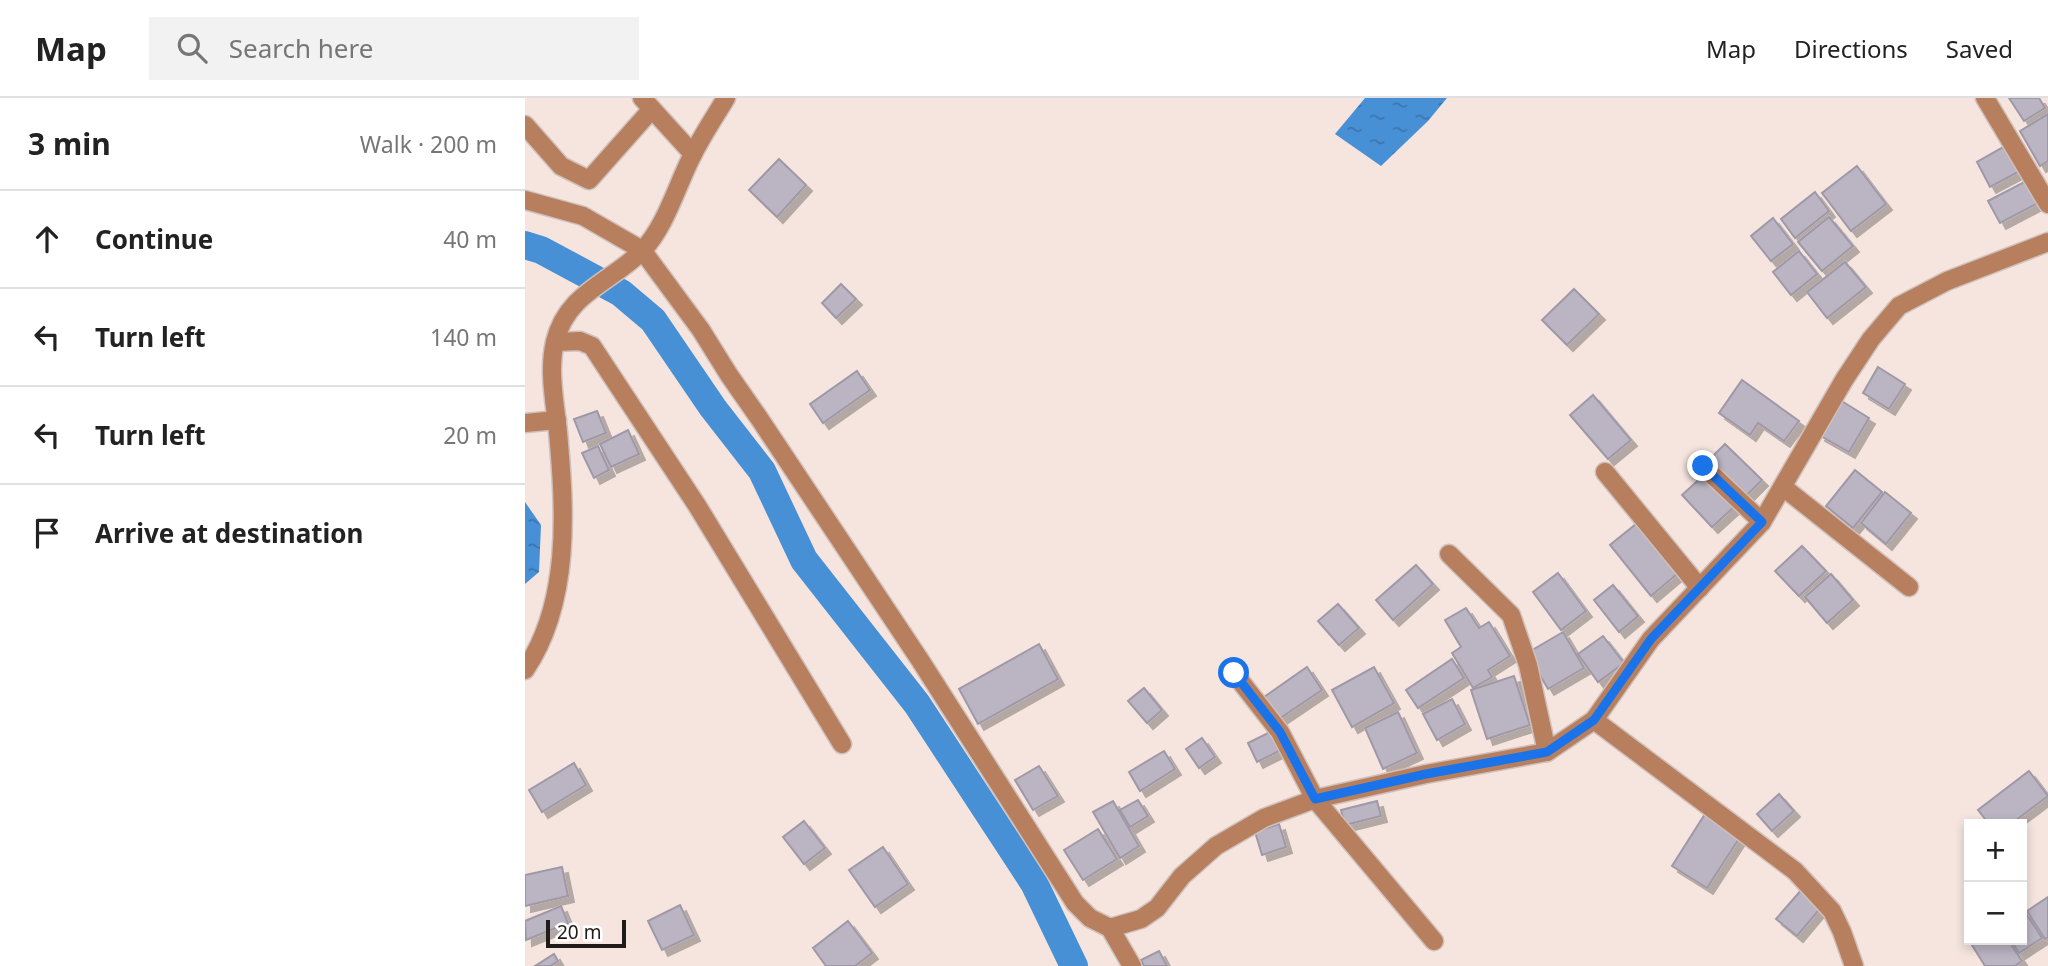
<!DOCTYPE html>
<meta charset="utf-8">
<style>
body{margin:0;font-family:"Noto Sans",sans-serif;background:#f2f2f2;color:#222}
.controls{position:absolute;right:21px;bottom:21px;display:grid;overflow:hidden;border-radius:0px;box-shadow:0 4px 10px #0003}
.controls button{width:63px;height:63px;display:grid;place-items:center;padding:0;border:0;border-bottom:2px solid #e0e0e0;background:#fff;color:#222;font:35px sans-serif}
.scale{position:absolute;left:21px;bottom:18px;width:80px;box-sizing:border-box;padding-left:7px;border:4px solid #201a18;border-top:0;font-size:19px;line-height:24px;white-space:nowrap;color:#201a18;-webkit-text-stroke:5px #fff;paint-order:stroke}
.stop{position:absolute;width:21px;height:21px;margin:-16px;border:5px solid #1a73e8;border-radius:50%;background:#fff}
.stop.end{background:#1a73e8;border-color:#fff;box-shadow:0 2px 7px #0008}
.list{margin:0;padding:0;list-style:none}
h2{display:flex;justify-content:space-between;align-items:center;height:91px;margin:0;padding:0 28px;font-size:30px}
h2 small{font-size:23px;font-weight:400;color:#767676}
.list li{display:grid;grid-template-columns:46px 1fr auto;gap:21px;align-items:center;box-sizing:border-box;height:98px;padding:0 28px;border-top:2px solid #e0e0e0}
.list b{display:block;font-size:26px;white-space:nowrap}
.list em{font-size:23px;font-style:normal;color:#767676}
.icon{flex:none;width:38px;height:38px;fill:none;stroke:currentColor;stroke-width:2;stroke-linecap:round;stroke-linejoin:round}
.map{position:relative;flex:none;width:1523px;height:868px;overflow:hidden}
header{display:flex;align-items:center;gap:42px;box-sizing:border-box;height:98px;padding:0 35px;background:#fff;border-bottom:2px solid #e0e0e0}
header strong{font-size:33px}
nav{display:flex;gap:38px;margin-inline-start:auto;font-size:24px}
.search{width:490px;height:63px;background:#f2f2f2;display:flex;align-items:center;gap:18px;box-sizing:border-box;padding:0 24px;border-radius:0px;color:#767676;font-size:26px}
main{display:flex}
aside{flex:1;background:#fff}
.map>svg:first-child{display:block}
.water{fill:url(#water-ripples)}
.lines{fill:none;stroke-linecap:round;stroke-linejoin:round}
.canal{stroke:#4890d6;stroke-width:28}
.building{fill:#bab4c3;stroke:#9f99a7;stroke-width:2;filter:url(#shadow)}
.minor-casing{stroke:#cfc0bb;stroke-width:21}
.minor{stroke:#b87f5f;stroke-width:18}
.route{stroke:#1a73e8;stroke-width:9}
</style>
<header>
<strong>Map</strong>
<div class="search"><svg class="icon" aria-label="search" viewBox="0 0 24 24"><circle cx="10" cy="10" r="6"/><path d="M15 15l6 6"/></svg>Search here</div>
<nav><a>Map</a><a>Directions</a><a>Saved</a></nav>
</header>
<main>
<aside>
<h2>3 min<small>Walk · 200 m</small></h2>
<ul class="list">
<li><svg class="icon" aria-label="ahead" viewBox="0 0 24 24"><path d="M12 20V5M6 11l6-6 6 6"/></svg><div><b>Continue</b></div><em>40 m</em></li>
<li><svg class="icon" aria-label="left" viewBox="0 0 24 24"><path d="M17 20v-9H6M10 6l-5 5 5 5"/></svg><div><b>Turn left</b></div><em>140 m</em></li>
<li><svg class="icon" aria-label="left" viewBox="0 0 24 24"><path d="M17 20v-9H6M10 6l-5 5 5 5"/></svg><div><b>Turn left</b></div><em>20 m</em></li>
<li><svg class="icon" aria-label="arrive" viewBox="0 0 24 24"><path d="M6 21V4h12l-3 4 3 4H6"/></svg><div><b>Arrive at destination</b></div></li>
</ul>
</aside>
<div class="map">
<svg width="1523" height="868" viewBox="0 0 1523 868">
<defs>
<pattern id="water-ripples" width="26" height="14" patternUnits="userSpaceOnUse" patternTransform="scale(1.75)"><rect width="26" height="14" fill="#4890d6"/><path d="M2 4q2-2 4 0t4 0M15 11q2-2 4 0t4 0" fill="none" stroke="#3c75ad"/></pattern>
<filter id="shadow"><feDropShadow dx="6" dy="6" stdDeviation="0" flood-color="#0004"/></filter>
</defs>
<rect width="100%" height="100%" fill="#f6e5df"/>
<!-- water -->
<g class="water">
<polygon points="840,0 922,0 903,23 856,68 810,36"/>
<polygon points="0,404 16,427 14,474 0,486"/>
</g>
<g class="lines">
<!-- canal -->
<polyline class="canal" points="0,147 16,152 96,195 128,222 188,310 237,373 279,462 392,606 509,785 549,868"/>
</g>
<!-- building -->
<g class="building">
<polygon points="1484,0 1514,0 1520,10 1499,23"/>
<polygon points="1523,16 1523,63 1515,68 1495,33"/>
<polygon points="1482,47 1495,73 1465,89 1452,64"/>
<polygon points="254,61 281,87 252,119 224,92"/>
<polygon points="1332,68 1361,106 1326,133 1297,95"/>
<polygon points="1503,82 1515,104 1475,125 1463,103"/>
<polygon points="1290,94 1304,113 1270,140 1256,121"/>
<polygon points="1304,119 1328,148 1297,173 1273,144"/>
<polygon points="1248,120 1268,146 1246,163 1226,138"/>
<polygon points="1274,153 1292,176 1266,197 1248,174"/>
<polygon points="1320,164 1341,189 1302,220 1282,194"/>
<polygon points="316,186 331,201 311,220 297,205"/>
<polygon points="1049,191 1074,216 1042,247 1017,222"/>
<polygon points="1353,269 1380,286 1364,311 1338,295"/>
<polygon points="332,273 345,292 298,325 285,306"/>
<polygon points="1217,282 1274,323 1259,343 1233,325 1225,337 1194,315"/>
<polygon points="1068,297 1106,342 1083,361 1045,317"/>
<polygon points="1315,302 1344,320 1324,354 1294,337"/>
<polygon points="72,313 81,335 58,344 49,321"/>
<polygon points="103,332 114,356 86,369 75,346"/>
<polygon points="1200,346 1237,382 1219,400 1182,364"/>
<polygon points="73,348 84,372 69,380 57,355"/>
<polygon points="1330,372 1357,394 1328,430 1301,408"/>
<polygon points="1179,377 1208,410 1187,429 1157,397"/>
<polygon points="1360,394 1386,415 1361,446 1336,425"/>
<polygon points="1111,426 1152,476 1126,498 1085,447"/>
<polygon points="1277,448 1301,473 1274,498 1250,473"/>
<polygon points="891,467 908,486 868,522 851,502"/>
<polygon points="1033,475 1061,513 1036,532 1008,494"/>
<polygon points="1306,476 1328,502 1302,525 1280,499"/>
<polygon points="1088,487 1113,518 1094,534 1069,502"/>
<polygon points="813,506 834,530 814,547 793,523"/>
<polygon points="941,510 954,530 964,524 985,558 963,572 967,579 948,590 927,555 936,549 920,522"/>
<polygon points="1038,534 1059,570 1023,591 1002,555"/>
<polygon points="1078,538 1099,565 1073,584 1053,556"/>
<polygon points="514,546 533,581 453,626 434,591"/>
<polygon points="927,561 939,580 893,610 881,592"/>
<polygon points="782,569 797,592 754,621 739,599"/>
<polygon points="849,569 869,605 827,629 807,592"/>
<polygon points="989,578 1005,627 962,641 946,592"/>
<polygon points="619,590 637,612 622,625 603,603"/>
<polygon points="927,601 940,626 912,642 898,616"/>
<polygon points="873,614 892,655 858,671 840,630"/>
<polygon points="745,634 754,653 732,664 723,645"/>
<polygon points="677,640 690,659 674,670 661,651"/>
<polygon points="639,653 650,671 615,693 604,674"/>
<polygon points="49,665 61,687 17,714 4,692"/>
<polygon points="514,668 533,698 508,712 490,682"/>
<polygon points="1504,673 1523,698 1486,726 1464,726 1453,712"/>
<polygon points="1254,696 1269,713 1247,733 1232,716"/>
<polygon points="613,702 623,718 605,729 595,712"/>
<polygon points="588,703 614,748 595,760 568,714"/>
<polygon points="852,703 856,718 820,727 816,712"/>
<polygon points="1180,716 1215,739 1182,790 1147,768"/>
<polygon points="279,723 300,750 279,766 258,739"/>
<polygon points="754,726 761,749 737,757 730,734"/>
<polygon points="573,731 592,761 558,782 539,752"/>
<polygon points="358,749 383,786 350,809 324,772"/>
<polygon points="37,769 43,798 0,808 0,777"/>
<polygon points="1278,790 1298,807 1272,838 1251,821"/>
<polygon points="1523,799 1523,839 1520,841 1502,813"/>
<polygon points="155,807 169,837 137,852 123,823"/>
<polygon points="36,808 43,825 1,842 0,823"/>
<polygon points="1500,814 1517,840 1494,855 1486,842 1497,842 1497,817"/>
<polygon points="323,823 347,855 330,868 301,868 288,850"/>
<polygon points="1449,842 1483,842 1497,863 1490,868 1460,868 1445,844"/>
<polygon points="634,853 642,868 619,868 616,862"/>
<polygon points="29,856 33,863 25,868 10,868"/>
</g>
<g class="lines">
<defs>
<g id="minor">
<polyline points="117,0 168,56"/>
<polyline points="1460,0 1523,106"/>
<polyline points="0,27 36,68 64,82 127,11"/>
<polyline points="0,102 58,118 117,152 176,232 204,277 234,320 395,562 550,805 565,820 585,830 616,821 632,810 657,778 691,748 739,720 790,701 901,676 1022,654 1069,622 1126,541 1237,424 1319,282 1346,241 1374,208 1422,183 1523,144"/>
<polyline points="30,244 55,243 67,248 173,409 317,646"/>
<polyline points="0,325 32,322"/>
<polyline points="1178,368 1237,424"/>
<polyline points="1080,374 1175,490"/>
<polyline points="1258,389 1384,489"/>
<polyline points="924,456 986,517 1003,567 1022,654"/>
<path d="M0,572C46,504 40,412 33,334C30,305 23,273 30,244C41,196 84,185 116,154C140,130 151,90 166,60C176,39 189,20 201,0"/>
<polyline points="709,575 755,634 790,701 909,843"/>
<polyline points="1069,622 1270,773 1307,813 1317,834 1329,868"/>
<polyline points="585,830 607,868"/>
</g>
</defs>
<!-- minor casing -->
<use href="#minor" class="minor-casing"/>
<!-- minor -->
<use href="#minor" class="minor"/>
</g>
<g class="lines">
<!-- route -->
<polyline class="route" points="709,575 755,634 790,701 901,676 1022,654 1069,622 1126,541 1237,424 1178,368"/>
</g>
</svg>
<div class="controls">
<button>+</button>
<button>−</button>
</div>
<div class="scale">20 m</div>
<div class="stop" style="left:709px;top:575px"></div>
<div class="stop end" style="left:1178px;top:368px"></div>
</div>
</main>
